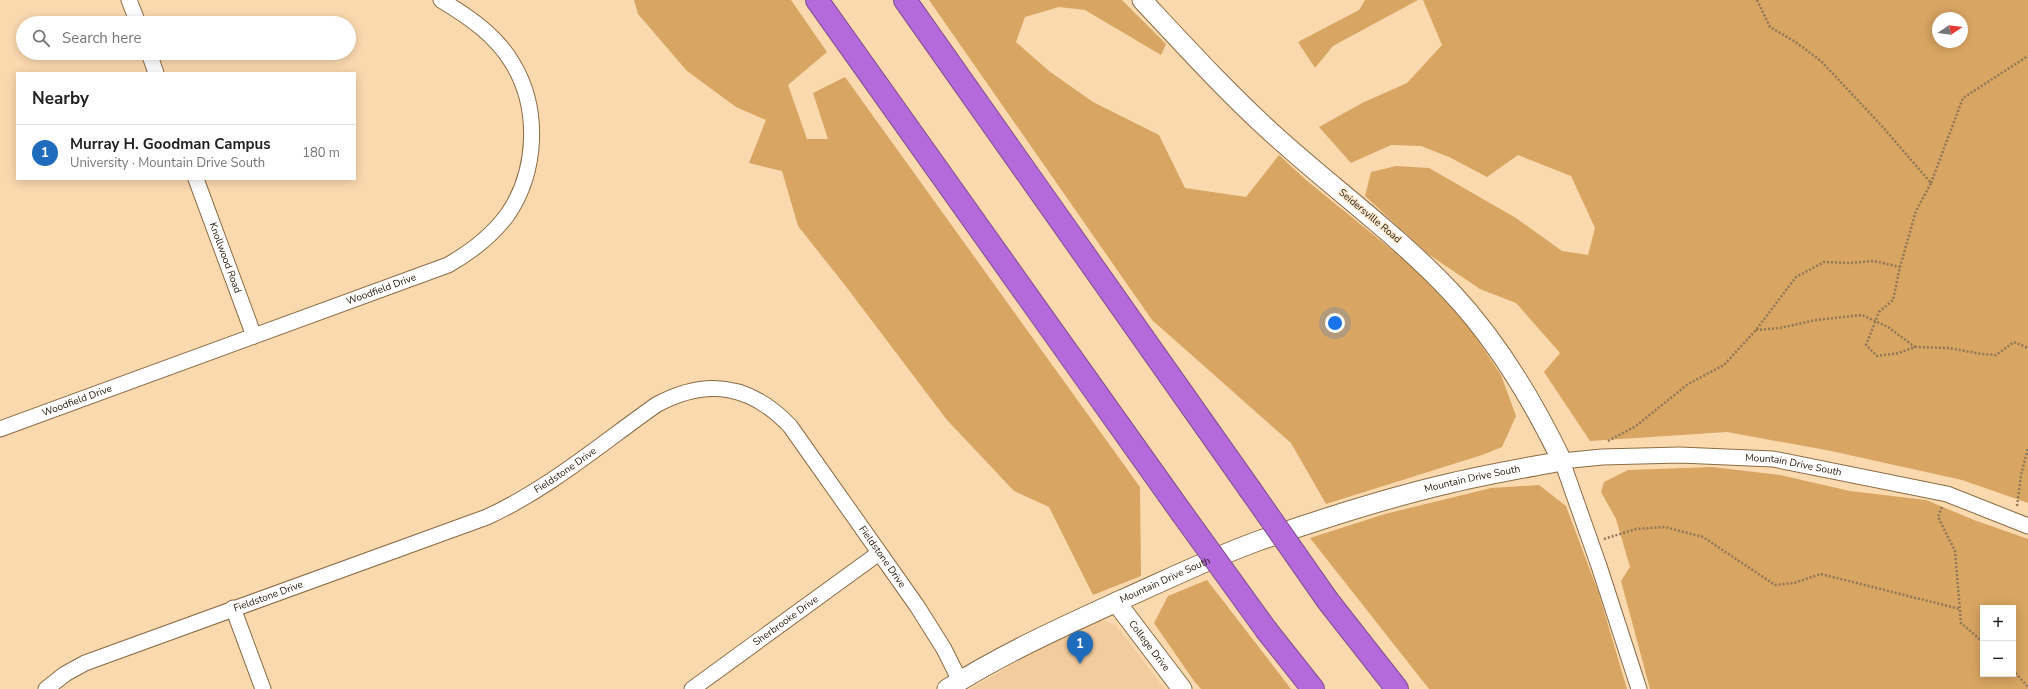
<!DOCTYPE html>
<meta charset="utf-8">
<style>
body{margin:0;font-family:"Nunito Sans",sans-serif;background:#f6f6f6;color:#222}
.controls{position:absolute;right:12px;bottom:12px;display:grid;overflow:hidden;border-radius:0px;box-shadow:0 2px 10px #0003}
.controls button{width:36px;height:36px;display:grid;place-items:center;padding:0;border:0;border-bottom:1px solid #e0e0e0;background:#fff;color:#222;font:20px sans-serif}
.compass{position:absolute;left:1932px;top:12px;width:36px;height:36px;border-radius:50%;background:#fff;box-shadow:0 2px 10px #0003;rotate:77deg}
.you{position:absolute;left:1335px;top:323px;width:14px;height:14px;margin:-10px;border:3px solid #fff;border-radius:50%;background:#1a73e8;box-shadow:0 0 0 6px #1a73e833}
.badge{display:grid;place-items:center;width:26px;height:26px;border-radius:50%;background:#1e6cbb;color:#fff;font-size:13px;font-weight:700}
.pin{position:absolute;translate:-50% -33px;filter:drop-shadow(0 1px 2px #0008)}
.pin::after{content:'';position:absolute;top:21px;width:14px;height:12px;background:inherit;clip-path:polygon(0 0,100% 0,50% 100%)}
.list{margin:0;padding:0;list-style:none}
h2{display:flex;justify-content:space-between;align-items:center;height:52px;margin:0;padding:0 16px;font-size:17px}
h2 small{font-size:13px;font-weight:400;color:#767676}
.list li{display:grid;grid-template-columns:26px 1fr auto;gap:12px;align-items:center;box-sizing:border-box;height:56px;padding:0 16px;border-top:1px solid #e0e0e0}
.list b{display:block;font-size:15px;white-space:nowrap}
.list p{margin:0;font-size:13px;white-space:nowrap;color:#767676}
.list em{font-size:13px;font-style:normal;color:#767676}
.icon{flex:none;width:22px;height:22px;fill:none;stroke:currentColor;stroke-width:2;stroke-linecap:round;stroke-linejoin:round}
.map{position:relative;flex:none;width:2028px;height:689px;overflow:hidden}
.search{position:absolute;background:#fff;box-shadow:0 2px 10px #0003;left:16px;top:16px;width:340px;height:44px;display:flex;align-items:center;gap:10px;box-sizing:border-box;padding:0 14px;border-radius:22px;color:#767676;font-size:15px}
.panel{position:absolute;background:#fff;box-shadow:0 2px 10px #0003;left:16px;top:72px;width:340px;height:108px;border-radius:0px}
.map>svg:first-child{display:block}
.built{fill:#f3cc9d}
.green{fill:#d8a562;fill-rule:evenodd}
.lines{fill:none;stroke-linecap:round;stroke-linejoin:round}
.minor-casing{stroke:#8a6c45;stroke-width:17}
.tertiary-casing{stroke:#8a6c45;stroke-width:21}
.motorway-casing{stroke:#824d90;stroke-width:24}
.path{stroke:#8e775b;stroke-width:2.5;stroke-dasharray:2 2;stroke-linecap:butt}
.minor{stroke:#fff;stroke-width:15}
.tertiary{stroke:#fff;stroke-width:19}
.motorway{stroke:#b46ada;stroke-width:22}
.motorway-bridge-casing{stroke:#824d90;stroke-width:24;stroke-linecap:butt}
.motorway-bridge{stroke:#b46ada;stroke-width:22}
.labels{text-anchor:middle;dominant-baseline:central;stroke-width:3;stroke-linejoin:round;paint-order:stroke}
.street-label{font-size:10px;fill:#241808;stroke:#fde9d0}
</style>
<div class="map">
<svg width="2028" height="689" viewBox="0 0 2028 689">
<rect width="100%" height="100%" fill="#fbd9af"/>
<!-- built -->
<polygon class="built" points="1099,620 1116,625 1165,689 970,689 1045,646"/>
<!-- green -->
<g class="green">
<polygon points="634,0 791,0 827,52 788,85 807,139 828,139 813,93 845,77 1140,487 1141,576 1093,595 1049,507 1014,491 947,420 844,284 798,226 782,171 749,163 766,120 736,107 687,71 638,14"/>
<polygon points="929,0 1122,0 1166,44 1161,55 1085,10 1059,7 1025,17 1016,42 1049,71 1093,102 1159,135 1185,188 1246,197 1279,155 1306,180 1413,267 1467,324 1501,375 1516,416 1502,447 1482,455 1326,504 1291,443 1152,320"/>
<polygon points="1365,0 1418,0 1333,46 1315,68 1298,42 1359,10"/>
<path d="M1423,0H2028V503L1962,480L1831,451L1727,432L1590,441L1544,372L1560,353L1516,303L1480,289L1428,254L1365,196L1371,172L1396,166L1429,168L1516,218L1562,251L1588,255L1595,228L1571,176L1518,155L1487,177L1449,157L1421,146L1391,145L1351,163L1319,127L1362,103L1407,83L1442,45ZM1938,18H1962V42H1938Z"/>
<path d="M1712,467L1780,475L1850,491L1926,500L1974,520L2028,539V689H1650L1621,581L1630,567L1616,519L1601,492L1604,482L1628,470ZM1983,608H2013V674H1983Z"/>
<polygon points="1539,485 1566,506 1599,594 1627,689 1429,689 1310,538 1385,514 1491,488"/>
<polygon points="1207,580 1291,689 1201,689 1194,681 1154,623 1168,596"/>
</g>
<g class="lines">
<defs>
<g id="minor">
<polyline points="129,0 138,23"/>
<polyline points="149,53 156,73"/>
<path id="s1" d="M196,179L254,336"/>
<path id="s2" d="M0,429L448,265C471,252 492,236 508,214C537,171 540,109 513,64C496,35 469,17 441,0"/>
<polyline points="233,608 263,689"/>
<path id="s3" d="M46,689L65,674L85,663L487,517C548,489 601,444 656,405C707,377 751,385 790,426L917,606L944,649L960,681"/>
<path id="s4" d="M692,689L879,553"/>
<path id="s5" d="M1639,689L1599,566L1562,461L1602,457L1680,455L1773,459L1947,494L2028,526"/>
</g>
<g id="tertiary">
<path id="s6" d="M1116,602L1182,689"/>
<path id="s7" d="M947,689C1002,654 1062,627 1121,600C1166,580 1211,558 1258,541C1321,519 1386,498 1451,483C1488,474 1525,468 1562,461C1533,401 1498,342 1452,293C1397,234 1331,187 1272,133C1226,91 1184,45 1142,0"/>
</g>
<g id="motorway">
<polyline points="817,0 1181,512"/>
<polyline points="905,0 1249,488"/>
<polyline points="1328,601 1397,689"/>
<polyline points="1267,631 1313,689"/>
</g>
</defs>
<!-- minor casing -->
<use href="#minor" class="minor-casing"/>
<!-- tertiary casing -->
<use href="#tertiary" class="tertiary-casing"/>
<!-- motorway casing -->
<use href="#motorway" class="motorway-casing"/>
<!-- path -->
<g class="path">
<polyline points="1757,0 1770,27 1794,41 1821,61 1881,125 1931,183 1916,211 1900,267 1893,300 1879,312 1866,345 1877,356 1899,353 1915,347 1948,348 1982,354 1996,355 2014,342 2028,348"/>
<polyline points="1931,183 1963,98 2028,56"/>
<polyline points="1756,330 1780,328 1816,320 1862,315 1888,327 1915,347"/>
<polyline points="1608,441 1636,426 1688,384 1724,365 1756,330 1796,277 1824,262 1850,263 1874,261 1900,267"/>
<polyline points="2017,506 2021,475 2028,448"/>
<polyline points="1942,507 1938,517 1955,551 1961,623 1983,642"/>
<polyline points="1604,539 1636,529 1665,527 1703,537 1775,585 1794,583 1821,574 1960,609"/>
<polyline points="2013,670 2028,687"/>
</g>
<!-- minor -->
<use href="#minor" class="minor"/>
<!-- tertiary -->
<use href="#tertiary" class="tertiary"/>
<!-- motorway -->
<use href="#motorway" class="motorway"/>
<defs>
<g id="motorway-bridge">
<polyline points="1249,488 1328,601"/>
<polyline points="1181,512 1267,631"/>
</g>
</defs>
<!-- motorway-bridge casing -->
<use href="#motorway-bridge" class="motorway-bridge-casing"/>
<!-- motorway-bridge -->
<use href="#motorway-bridge" class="motorway-bridge"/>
</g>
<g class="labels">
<!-- street labels -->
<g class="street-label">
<text transform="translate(1370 216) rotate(40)">Seidersville Road</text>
<text stroke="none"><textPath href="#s1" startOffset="84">Knollwood Road</textPath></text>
<text stroke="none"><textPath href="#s2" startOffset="406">Woodfield Drive</textPath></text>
<text stroke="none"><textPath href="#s2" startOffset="82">Woodfield Drive</textPath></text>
<text stroke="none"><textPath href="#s5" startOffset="473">Mountain Drive South</textPath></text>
<text stroke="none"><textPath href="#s3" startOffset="566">Fieldstone Drive</textPath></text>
<text stroke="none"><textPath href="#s7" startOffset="568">Mountain Drive South</textPath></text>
<text stroke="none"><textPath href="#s3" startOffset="986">Fieldstone Drive</textPath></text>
<text stroke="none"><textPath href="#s7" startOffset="244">Mountain Drive South</textPath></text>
<text stroke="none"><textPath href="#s3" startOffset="242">Fieldstone Drive</textPath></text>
<text stroke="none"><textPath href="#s4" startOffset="116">Sherbrooke Drive</textPath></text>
<text stroke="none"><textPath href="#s6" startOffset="55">College Drive</textPath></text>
</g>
</g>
</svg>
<div class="controls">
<button>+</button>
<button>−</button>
</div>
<svg class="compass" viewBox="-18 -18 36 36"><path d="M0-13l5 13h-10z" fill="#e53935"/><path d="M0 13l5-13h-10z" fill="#767676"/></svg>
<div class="you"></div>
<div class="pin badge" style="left:1080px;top:664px">1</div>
<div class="search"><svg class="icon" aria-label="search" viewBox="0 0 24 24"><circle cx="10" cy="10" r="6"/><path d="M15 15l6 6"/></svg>Search here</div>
<section class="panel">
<h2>Nearby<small></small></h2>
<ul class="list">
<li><span class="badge">1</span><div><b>Murray H. Goodman Campus</b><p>University · Mountain Drive South</p></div><em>180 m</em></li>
</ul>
</section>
</div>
